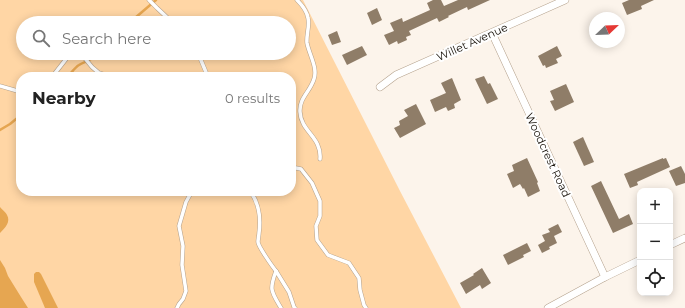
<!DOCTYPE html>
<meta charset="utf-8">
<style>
body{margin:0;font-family:Montserrat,sans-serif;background:#f2f2f2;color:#222}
.controls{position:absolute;right:12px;bottom:12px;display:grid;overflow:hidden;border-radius:8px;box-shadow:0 2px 10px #0003}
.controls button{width:36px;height:36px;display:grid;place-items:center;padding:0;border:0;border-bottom:1px solid #e0e0e0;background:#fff;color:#222;font:20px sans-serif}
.compass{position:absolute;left:589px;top:12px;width:36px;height:36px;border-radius:50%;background:#fff;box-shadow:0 2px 10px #0003;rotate:67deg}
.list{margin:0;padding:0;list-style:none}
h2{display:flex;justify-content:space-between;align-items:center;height:52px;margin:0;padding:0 16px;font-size:17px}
h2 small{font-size:13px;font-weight:400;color:#767676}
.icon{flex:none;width:22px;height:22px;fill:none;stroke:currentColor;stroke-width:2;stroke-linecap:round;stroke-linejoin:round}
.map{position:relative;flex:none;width:685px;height:308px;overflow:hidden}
.search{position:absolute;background:#fff;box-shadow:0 2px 10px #0003;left:16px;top:16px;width:280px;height:44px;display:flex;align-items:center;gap:10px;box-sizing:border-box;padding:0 14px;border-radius:22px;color:#767676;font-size:15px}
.panel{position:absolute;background:#fff;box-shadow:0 2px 10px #0003;left:16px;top:72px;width:280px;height:124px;border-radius:16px}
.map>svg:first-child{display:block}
.green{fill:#ffd6a5;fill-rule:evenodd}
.water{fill:#e6a651}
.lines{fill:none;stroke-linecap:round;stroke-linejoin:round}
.stream{stroke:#e6a651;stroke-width:2.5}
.building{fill:#8f7d68}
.service-casing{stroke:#b4a18c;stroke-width:4.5}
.minor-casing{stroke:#b4a18c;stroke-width:8}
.service{stroke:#fff;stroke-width:3.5}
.minor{stroke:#fff;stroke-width:7}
.labels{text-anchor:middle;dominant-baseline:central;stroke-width:4;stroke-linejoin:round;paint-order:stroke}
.street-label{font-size:11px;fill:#150f07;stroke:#fff}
</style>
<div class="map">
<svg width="685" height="308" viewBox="0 0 685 308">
<rect width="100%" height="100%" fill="#fcf4eb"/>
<!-- green -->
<path class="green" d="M0,0H303L400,191L461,308H0ZM23,23H289V53H23ZM21,77H291V191H21Z"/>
<!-- water -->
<g class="water">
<path d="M0,207C2,210 6,212 7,215C11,222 5,228 0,233Z"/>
<polygon points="0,260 5,268 8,276 21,297 28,308 0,308"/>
<polygon points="36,272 39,272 41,274 58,308 45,308 34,282 34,274"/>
</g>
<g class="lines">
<!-- stream -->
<g class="stream">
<polyline points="125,23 135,18 156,0"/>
<path d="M67,77C71,74 74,68 79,65C85,61 94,60 98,53"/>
<polyline points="0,130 10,124 21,115"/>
</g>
</g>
<!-- building -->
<g class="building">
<polygon points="433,0 441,0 444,6 458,0 490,0 468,10 467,7 448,16 449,17 439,22 437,18 409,31 411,35 406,37 407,40 398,44 397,41 389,45 384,35 394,31 390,23 402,18 403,22 430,10 427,3"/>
<polygon points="629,0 654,0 641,6 642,9 627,15 622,3"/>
<polygon points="377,8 382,20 372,25 367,13"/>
<polygon points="337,31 341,42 332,45 328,35"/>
<polygon points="362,46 367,55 347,65 342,55"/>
<polygon points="557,46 562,56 556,59 558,63 546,68 545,65 543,66 538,56"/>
<polygon points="484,76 488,84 490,83 498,99 487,104 475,79"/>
<polygon points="452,78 461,100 454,104 455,108 448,111 446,107 435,112 430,100 446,93 441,83"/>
<polygon points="566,84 574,102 555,111 550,101 554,100 550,91"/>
<polygon points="416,104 426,124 400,138 394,128 400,125 399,121 408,116 404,110"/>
<polygon points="583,137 594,162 584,166 573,142"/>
<polygon points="527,158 538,182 537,183 540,191 528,197 524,188 523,189 520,184 513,188 507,174 514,171 512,165"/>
<polygon points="663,158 663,159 666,158 670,167 637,182 638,185 630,188 624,174"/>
<polygon points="681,166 685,174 685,183 676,186 669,171"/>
<polygon points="601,181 619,219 629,214 633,224 613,233 591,186"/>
<polygon points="558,224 562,232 554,236 557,243 549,247 550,249 542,253 538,245 545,241 542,235 550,232 548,229"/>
<polygon points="527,243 531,251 523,255 524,257 508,265 503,255"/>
<polygon points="482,268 491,283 482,289 480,285 466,294 460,283 474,275 473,274"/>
</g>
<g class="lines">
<defs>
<g id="service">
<polyline points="149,0 157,8 173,23"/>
<path d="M297,0C302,5 307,11 308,18C310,26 306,35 307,43C309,54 318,68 314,79C310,92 299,98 300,112C301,132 322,137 320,159"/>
<polyline points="198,53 208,77"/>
<polyline points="52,77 70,54 77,53 83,56 92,67 99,73 112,77"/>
<polyline points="0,86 21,92"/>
<polyline points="291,167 301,169 312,183 320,201 320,216 316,226 317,240 328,255 349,263 359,278 360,290 364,305 366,308"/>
<path d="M250,191C259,203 261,218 259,233C259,235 258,239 258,242C258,246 272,266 276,271"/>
<polyline points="177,308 179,304 183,299 186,291 182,265 183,246 179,226 186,202 192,191"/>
<path d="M281,308C271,291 269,290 276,271L289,292L294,307L295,308"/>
</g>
<g id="minor">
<polyline points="492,33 605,277"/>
<polyline points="380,87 396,75 565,0"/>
<polyline points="670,245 685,238"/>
<polyline points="548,308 605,277 640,260"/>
</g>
</defs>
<!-- service casing -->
<use href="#service" class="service-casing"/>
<!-- minor casing -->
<use href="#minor" class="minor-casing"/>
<!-- service -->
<use href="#service" class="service"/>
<!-- minor -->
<use href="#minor" class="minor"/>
</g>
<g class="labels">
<!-- street labels -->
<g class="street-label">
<text transform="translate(472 42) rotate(-24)">Willet Avenue</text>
<text transform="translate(548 155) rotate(65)">Woodcrest Road</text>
</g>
</g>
</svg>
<div class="controls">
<button>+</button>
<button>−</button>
<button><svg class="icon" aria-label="locate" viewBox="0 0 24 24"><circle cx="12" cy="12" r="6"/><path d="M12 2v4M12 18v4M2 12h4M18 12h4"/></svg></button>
</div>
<svg class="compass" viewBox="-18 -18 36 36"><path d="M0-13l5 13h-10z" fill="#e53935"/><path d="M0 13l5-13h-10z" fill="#767676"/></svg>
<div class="search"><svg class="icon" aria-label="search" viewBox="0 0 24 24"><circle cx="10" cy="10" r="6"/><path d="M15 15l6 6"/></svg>Search here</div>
<section class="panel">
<h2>Nearby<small>0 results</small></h2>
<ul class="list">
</ul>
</section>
</div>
